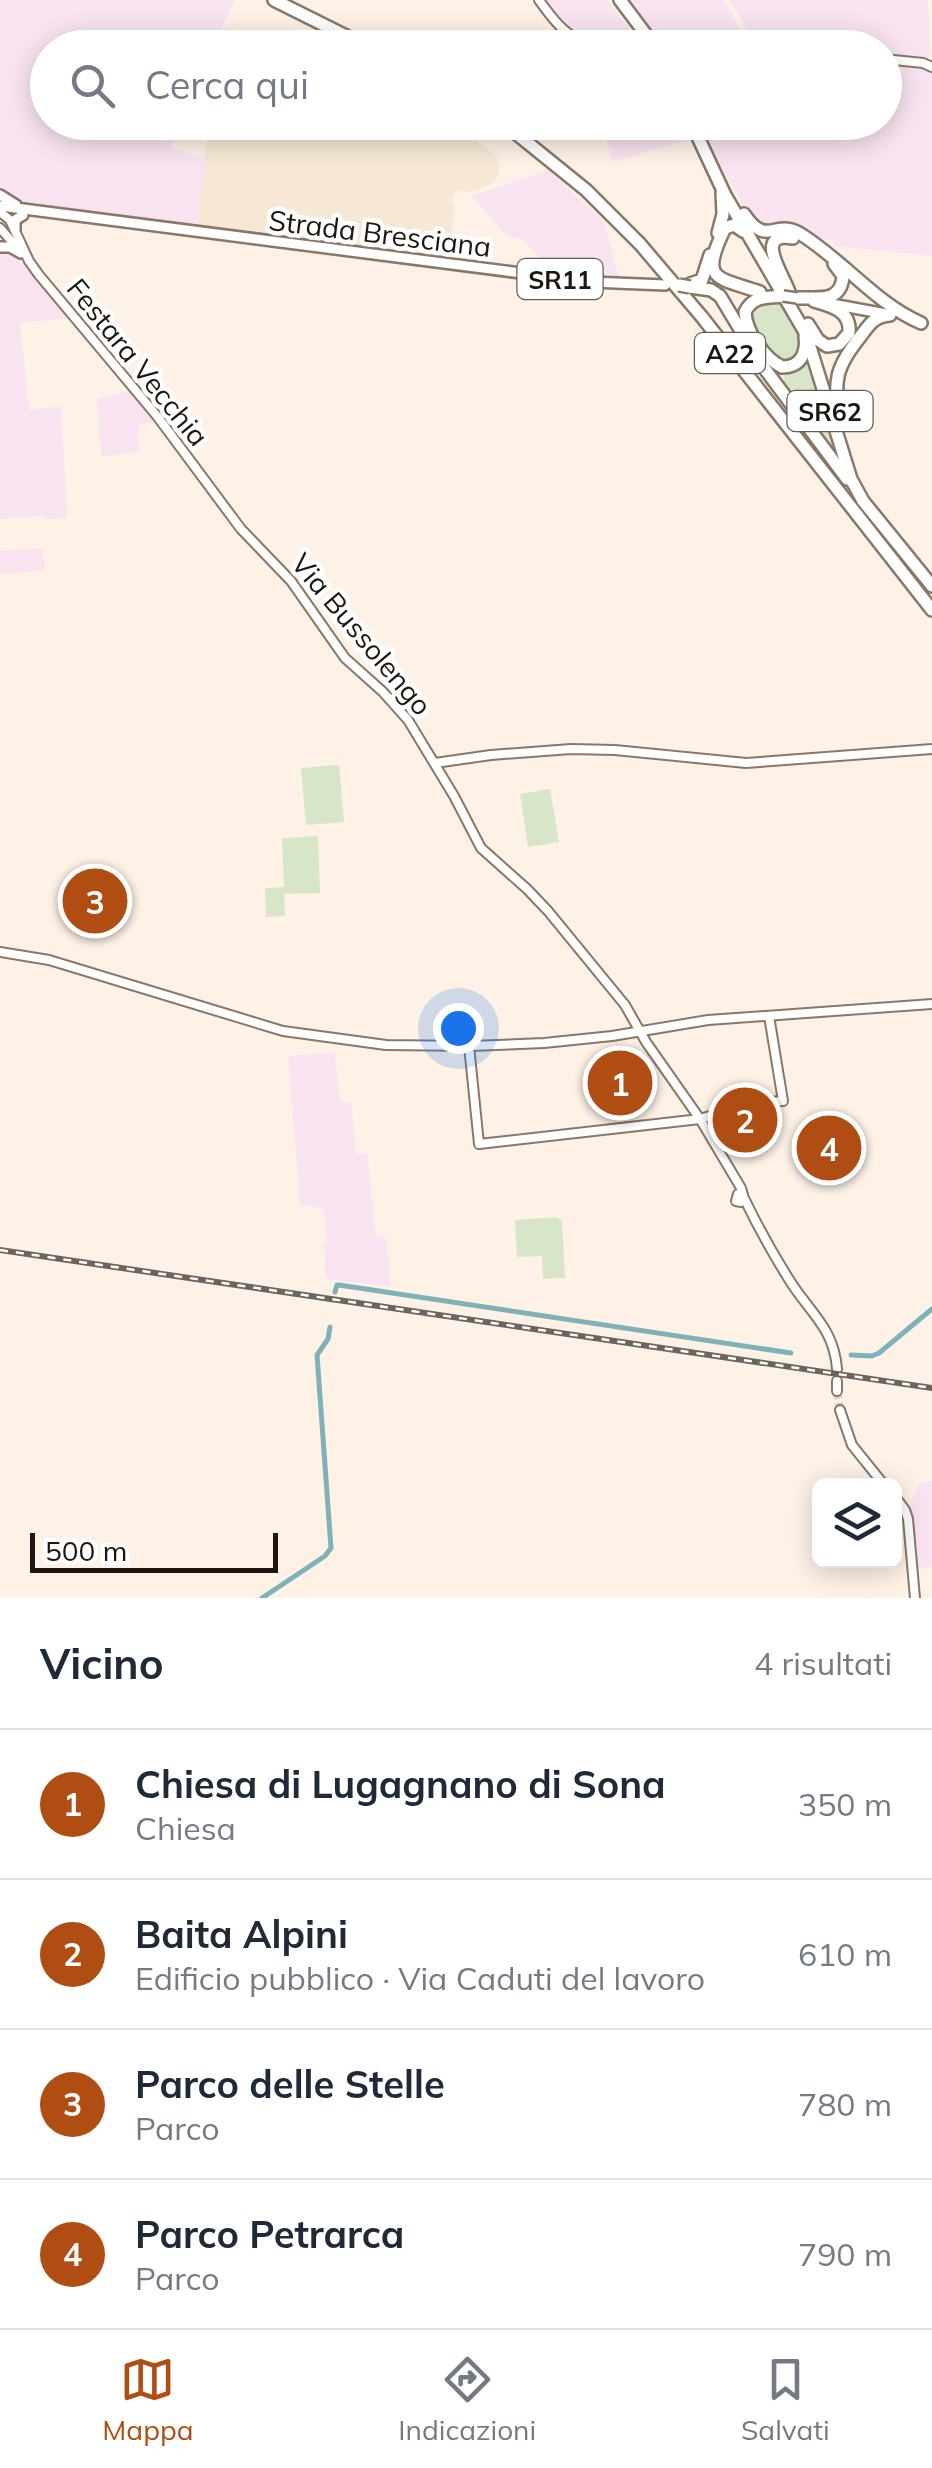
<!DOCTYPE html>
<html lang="it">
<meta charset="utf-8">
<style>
body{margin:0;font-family:Mulish,sans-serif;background:#f6f6f7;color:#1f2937}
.controls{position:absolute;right:30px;bottom:30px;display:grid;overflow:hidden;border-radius:15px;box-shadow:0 5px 25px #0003}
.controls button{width:90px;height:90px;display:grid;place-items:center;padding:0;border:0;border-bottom:2px solid #e0e1e3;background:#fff;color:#1f2937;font:50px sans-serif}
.scale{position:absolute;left:30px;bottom:25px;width:248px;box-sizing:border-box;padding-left:10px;border:5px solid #1c1610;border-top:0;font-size:28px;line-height:35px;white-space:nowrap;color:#1c1610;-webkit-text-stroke:8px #fff;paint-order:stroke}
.you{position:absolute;left:458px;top:1028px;width:35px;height:35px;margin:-25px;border:8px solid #fff;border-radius:50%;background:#1a73e8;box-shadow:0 0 0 15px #1a73e833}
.badge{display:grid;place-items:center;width:65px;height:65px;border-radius:50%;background:#af4d13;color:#fff;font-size:32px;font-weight:700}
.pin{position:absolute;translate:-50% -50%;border:5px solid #fff;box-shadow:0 2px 10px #0006}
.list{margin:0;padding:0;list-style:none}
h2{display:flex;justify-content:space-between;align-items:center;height:130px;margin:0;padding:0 40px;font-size:42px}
h2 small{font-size:32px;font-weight:400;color:#747a83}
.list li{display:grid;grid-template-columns:65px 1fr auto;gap:30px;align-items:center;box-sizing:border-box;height:150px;padding:0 40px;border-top:2px solid #e0e1e3}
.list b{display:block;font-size:38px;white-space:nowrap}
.list p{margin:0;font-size:32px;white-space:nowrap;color:#747a83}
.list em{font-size:32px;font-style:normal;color:#747a83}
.icon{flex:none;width:55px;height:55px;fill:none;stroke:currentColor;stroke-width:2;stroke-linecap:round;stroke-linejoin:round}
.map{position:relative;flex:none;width:932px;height:1598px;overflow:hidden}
.search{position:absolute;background:#fff;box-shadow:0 5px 25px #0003;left:30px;right:30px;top:30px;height:110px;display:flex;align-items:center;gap:25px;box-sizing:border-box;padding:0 35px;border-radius:55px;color:#747a83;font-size:38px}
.sheet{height:730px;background:#fff}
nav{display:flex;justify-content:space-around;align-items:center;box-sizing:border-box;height:140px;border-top:2px solid #e0e1e3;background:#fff;font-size:28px;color:#747a83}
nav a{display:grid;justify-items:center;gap:5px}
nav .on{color:#af4d13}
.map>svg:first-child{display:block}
.commercial{fill:#f7e8d5}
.industrial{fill:#f9e3f1}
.green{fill:#d7e5c8}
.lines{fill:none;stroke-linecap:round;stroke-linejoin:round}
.canal{stroke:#7fb2b8;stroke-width:5}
.secondary-tunnel{stroke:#dcd1c7;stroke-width:8;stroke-dasharray:8 4;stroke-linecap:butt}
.secondary-casing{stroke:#897867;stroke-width:12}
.primary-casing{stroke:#897867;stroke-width:14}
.highway-casing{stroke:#897867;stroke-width:16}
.secondary{stroke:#fff;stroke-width:8}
.primary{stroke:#fff;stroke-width:9}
.highway{stroke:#fff;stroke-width:11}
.rail-casing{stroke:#6d655d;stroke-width:6}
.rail{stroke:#fff;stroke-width:2.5;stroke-dasharray:8;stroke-linecap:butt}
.primary-bridge-casing{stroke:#897867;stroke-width:14;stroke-linecap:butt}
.highway-bridge-casing{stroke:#897867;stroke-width:16;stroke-linecap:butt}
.primary-bridge{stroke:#fff;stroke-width:9}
.highway-bridge{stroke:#fff;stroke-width:11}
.labels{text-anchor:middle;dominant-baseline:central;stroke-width:9;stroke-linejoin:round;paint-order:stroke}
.shield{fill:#fff;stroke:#605c58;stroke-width:2.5}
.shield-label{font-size:25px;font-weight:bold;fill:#1c1610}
.street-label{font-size:28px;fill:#1c1610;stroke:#fff}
</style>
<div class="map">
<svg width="932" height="1598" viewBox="0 0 932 1598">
<rect width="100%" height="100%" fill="#fef2e7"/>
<!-- commercial -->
<polygon class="commercial" points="209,123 450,123 496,155 499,162 498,177 490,185 468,192 459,190 454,194 452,201 455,207 450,246 444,256 440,258 197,229"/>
<!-- industrial -->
<g class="industrial">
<polygon points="0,0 235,0 212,47 48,48 48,122 180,123 171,148 206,159 197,229 0,204"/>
<polygon points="544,0 607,0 643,47 577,47"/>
<polygon points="623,0 723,0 733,15 748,46 681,48 656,45"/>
<polygon points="729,0 928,0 930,58 885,55 884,48 753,46 738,13"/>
<polygon points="885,62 922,65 932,71 932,256 834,246 834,241 763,227 749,217 698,123 884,122"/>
<polygon points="601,123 685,123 693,138 613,162"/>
<polygon points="548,170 604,222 620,281 559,274 551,266 548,267 523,240 506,235 472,196"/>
<polygon points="7,249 22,257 71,318 20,323 29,410 61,406 67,518 44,519 43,516 0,519 0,250"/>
<polygon points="134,390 159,422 139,424 138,436 139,452 101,457 97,399"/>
<polygon points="43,548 45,570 0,574 0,551"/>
<polygon points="335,1052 340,1102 351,1102 356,1154 367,1153 376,1235 386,1238 391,1287 326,1279 324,1245 327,1241 323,1208 300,1205 288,1056"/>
<polygon points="932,1481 932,1567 914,1570 909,1512 911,1503 919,1483"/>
</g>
<!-- green -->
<g class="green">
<polygon points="787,300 804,341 792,364 772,359 746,312 750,305"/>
<polygon points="812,354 839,455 834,458 782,389 785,370"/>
<polygon points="339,765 344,822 306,825 301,768"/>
<polygon points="550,789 559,842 528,847 520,794"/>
<polygon points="318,836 320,893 284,894 285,916 266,917 265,888 284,887 282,838"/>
<polygon points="110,884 113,916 89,918 87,915 80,915 78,887"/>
<polygon points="556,1217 562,1221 565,1278 543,1279 542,1256 517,1257 515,1220"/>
</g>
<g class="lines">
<!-- canal -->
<g class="canal">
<polyline points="335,1292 337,1285 339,1285 791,1353"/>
<polyline points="851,1355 872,1356 879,1353 932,1309"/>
<polyline points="262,1598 325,1556 331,1548 317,1355 328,1339 330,1327"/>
</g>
<!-- secondary-tunnel -->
<polyline class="secondary-tunnel" points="837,1391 840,1410"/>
<defs>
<g id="secondary">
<path d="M539,0C571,45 579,43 632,48"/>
<polyline points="884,59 923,63 932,67"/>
<polyline points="0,212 10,220 29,261 39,275 157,416 241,529 291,581 345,658 383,692 408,720 454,796 481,848 527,889 548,911 625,1005 646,1042 700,1119 741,1188 743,1195"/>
<polyline points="0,228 20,251"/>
<polyline points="435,763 491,755 571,749 615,750 746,763 932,749"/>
<polyline points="0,952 49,960 283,1031 386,1045 471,1046 544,1043 612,1036 708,1020 932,1004"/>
<polyline points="469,1046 479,1144 700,1119 752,1103 783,1101 769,1016"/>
<polygon points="738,1194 743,1196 741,1202 736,1201"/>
<path d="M744,1198C758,1227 773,1254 790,1281C810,1313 834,1328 837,1369"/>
<polyline points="837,1381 837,1391"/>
<polyline points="840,1410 852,1445 885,1486"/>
<polyline points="894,1495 905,1510 908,1519 915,1598"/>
</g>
<g id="primary">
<polyline points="0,195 16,205"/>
<polyline points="0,206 591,282 665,285"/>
<polyline points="15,229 15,220 23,215"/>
<polyline points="0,247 10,247 21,253"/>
<polyline points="832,304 886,314"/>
</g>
<g id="highway">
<polyline points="274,0 370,48"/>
<polyline points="620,0 656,48"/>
<polyline points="502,122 586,190 640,244 702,317 932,610"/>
<polyline points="691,122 725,195 806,334 851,479 863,501 932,586"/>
<path d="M744,214C767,248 774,219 799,233C842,259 876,304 921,323"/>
<path d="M743,231L734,225L725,228C699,281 716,277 760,292"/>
<polyline points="718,233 723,214 722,193"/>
<polyline points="690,284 702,280 710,255"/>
<polyline points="690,287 711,290 720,296 759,361 847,479"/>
<path d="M789,292C784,276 752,231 793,238"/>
<path d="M783,296C767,298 753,295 745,312C746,332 764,358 782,367C801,367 807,353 805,336"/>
<path d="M797,298C817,297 841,304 843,276L834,264"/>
<path d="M808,324L818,340L827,346L839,344L849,333C851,311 832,306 814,301"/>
<path d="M839,426C836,383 831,373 860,337C869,325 874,316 890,315"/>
</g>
</defs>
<!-- secondary casing -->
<use href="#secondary" class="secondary-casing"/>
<!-- primary casing -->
<use href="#primary" class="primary-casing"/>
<!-- highway casing -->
<use href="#highway" class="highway-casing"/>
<!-- secondary -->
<use href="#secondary" class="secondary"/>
<!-- primary -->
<use href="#primary" class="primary"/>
<!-- highway -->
<use href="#highway" class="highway"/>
<defs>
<polyline id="rail" points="0,1250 932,1388"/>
</defs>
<!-- rail casing -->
<use href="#rail" class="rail-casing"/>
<!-- rail -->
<use href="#rail" class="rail"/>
<defs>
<polyline id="primary-bridge" points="783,296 797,298"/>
<polyline id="highway-bridge" points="679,285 690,287"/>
</defs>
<!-- primary-bridge casing -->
<use href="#primary-bridge" class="primary-bridge-casing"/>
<!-- highway-bridge casing -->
<use href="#highway-bridge" class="highway-bridge-casing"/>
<!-- primary-bridge -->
<use href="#primary-bridge" class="primary-bridge"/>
<!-- highway-bridge -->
<use href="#highway-bridge" class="highway-bridge"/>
</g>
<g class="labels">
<!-- shield labels -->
<g class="shield">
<rect x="517.5" y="259" width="85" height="40" rx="8"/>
<rect x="695" y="333" width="70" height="40" rx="8"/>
<rect x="787.5" y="391" width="85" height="40" rx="8"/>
</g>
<g class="shield-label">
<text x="560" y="279">SR11</text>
<text x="730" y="353">A22</text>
<text x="830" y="411">SR62</text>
</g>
<!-- street labels -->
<g class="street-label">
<text transform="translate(380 233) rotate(7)">Strada Bresciana</text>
<text transform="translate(138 362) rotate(51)">Festara Vecchia</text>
<text transform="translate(362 634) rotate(50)">Via Bussolengo</text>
</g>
</g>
</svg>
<div class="controls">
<button><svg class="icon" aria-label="layers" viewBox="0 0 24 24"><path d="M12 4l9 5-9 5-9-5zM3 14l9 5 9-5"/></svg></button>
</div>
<div class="scale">500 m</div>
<div class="you"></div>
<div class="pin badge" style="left:620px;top:1083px">1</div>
<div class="pin badge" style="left:745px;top:1120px">2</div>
<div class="pin badge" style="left:95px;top:901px">3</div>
<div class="pin badge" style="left:829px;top:1148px">4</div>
<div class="search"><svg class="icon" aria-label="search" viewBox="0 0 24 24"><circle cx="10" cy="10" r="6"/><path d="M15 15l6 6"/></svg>Cerca qui</div>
</div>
<section class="sheet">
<h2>Vicino<small>4 risultati</small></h2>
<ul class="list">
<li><span class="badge">1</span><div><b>Chiesa di Lugagnano di Sona</b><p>Chiesa</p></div><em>350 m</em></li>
<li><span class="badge">2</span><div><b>Baita Alpini</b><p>Edificio pubblico · Via Caduti del lavoro</p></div><em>610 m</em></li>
<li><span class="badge">3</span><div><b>Parco delle Stelle</b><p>Parco</p></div><em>780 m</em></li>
<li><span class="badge">4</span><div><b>Parco Petrarca</b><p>Parco</p></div><em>790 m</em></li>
</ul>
</section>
<nav>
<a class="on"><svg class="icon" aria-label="map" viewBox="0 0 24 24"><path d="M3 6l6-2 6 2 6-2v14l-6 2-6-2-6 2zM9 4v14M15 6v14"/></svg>Mappa</a>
<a><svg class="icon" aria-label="directions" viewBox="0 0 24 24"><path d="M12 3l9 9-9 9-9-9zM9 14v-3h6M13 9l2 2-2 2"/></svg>Indicazioni</a>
<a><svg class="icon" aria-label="saved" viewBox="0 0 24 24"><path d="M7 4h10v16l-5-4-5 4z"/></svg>Salvati</a>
</nav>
